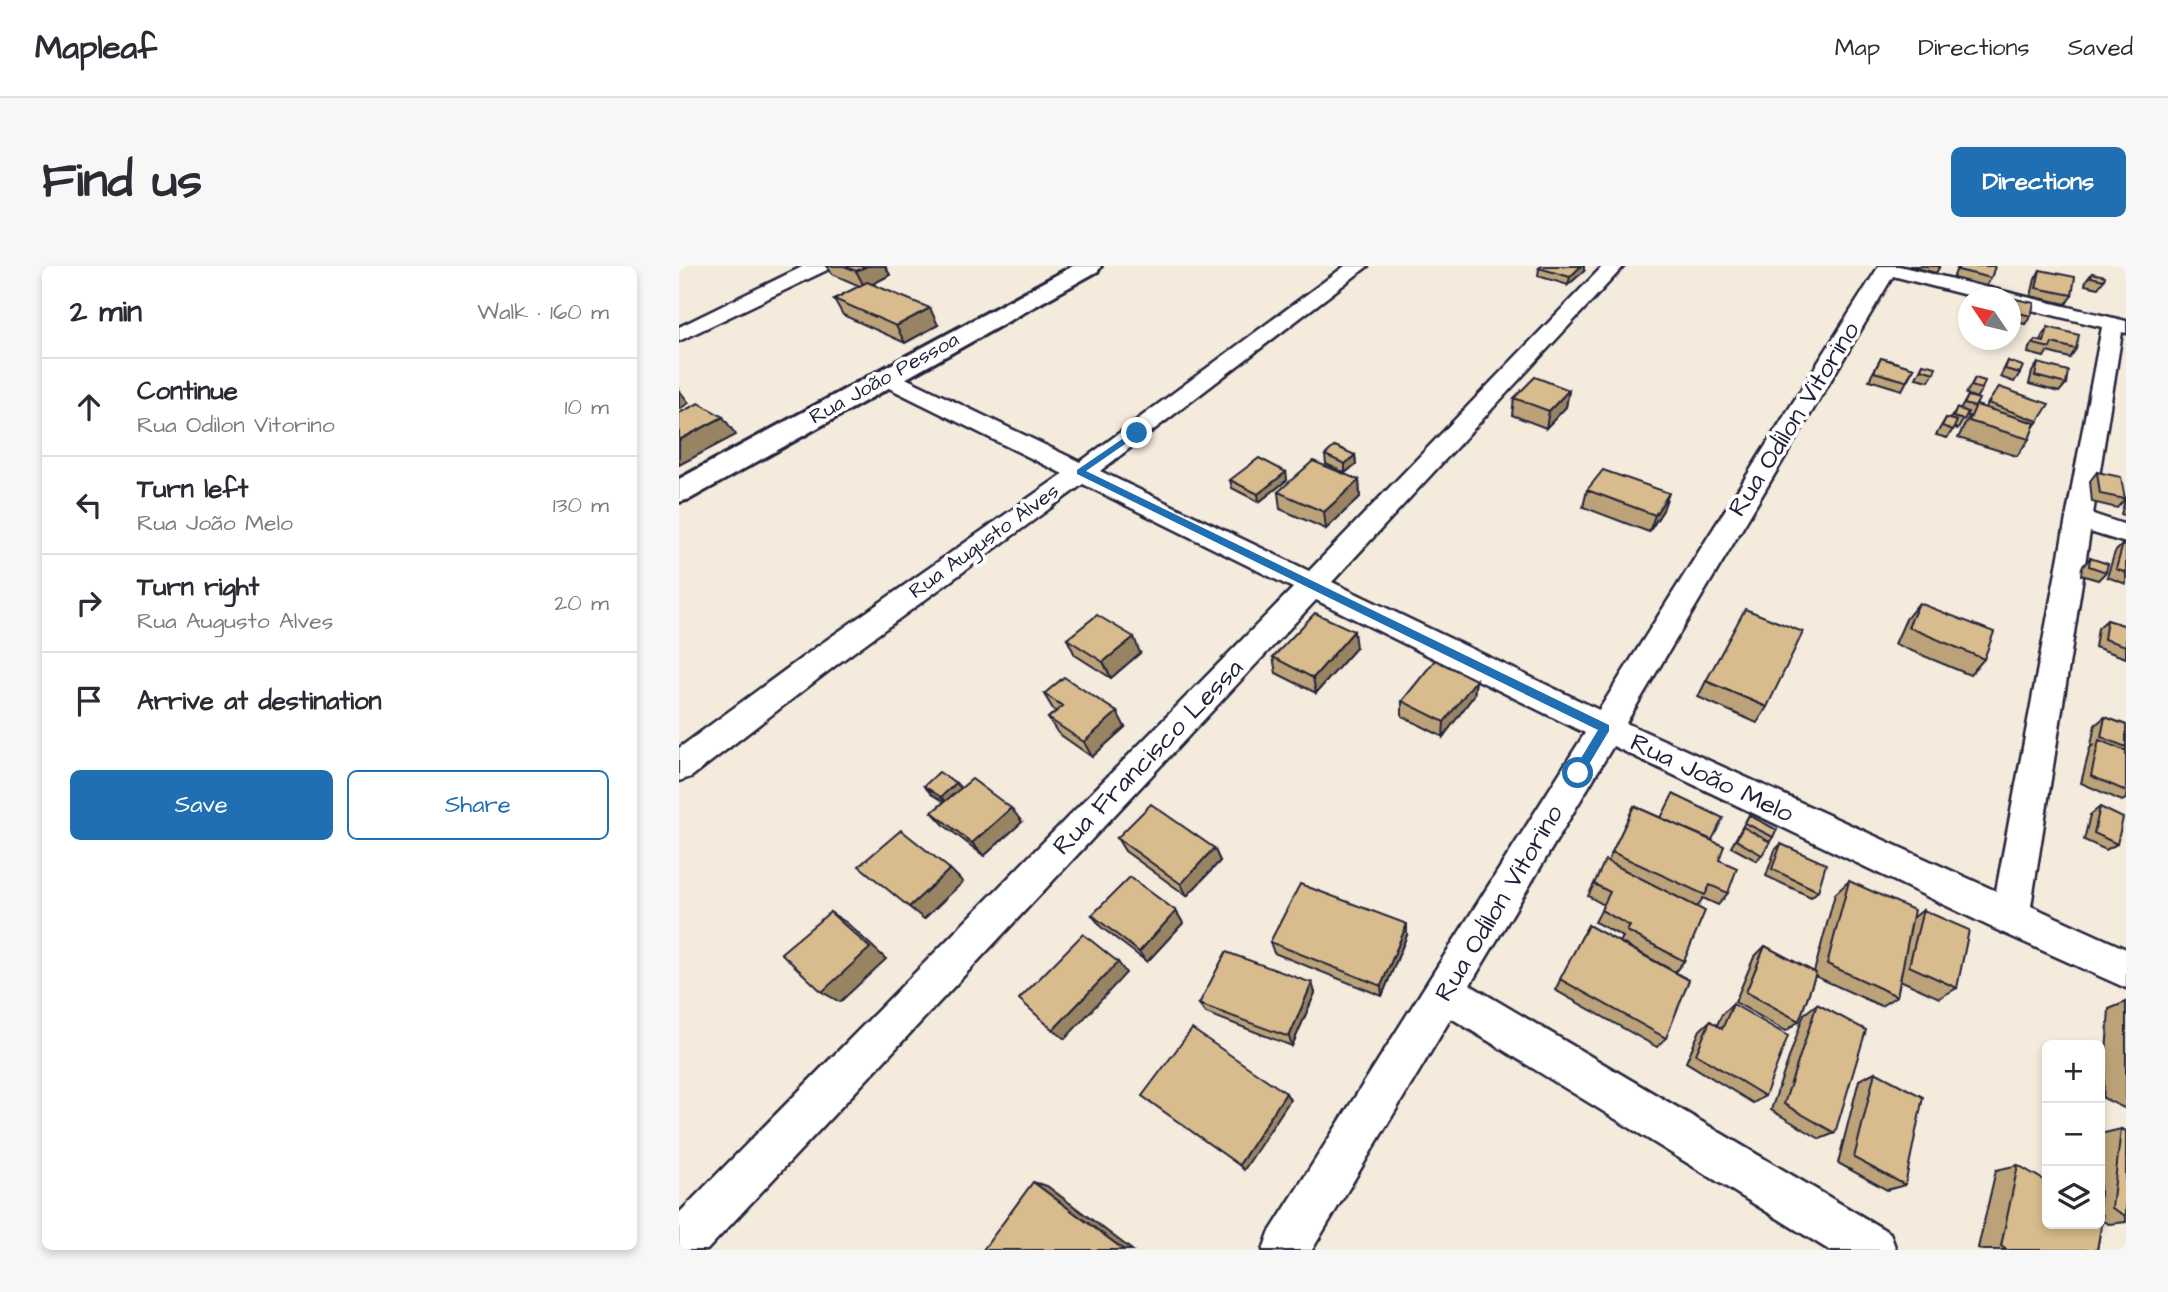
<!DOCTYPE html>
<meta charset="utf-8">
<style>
body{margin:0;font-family:"Architects Daughter",sans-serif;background:#f7f7f7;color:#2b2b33}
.controls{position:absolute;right:21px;bottom:21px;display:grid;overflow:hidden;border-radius:10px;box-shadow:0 4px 10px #0003}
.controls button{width:63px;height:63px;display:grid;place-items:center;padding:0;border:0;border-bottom:2px solid #e1e1e2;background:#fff;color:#2b2b33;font:35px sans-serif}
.compass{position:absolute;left:1279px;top:21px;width:63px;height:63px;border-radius:50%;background:#fff;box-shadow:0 4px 10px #0003;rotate:305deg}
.stop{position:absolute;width:21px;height:21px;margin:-16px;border:5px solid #1f6fb2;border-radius:50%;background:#fff}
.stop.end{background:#1f6fb2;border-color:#fff;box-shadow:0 2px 7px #0008}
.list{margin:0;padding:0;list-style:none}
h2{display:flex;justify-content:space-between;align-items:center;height:91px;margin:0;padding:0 28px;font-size:30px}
h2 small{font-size:23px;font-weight:400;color:#7c7c81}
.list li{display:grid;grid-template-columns:46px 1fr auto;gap:21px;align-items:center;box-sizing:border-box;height:98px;padding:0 28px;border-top:2px solid #e1e1e2}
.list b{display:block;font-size:26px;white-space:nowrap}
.list p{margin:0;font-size:23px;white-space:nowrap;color:#7c7c81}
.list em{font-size:23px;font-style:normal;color:#7c7c81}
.actions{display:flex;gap:14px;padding:21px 28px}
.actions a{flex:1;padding:16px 0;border:2px solid #1f6fb2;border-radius:10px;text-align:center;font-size:24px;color:#1f6fb2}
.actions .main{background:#1f6fb2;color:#fff}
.icon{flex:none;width:38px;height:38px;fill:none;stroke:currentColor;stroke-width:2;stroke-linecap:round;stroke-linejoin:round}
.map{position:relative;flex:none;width:1447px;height:984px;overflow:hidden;border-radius:10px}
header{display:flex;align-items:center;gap:42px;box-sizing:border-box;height:98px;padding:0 35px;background:#fff;border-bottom:2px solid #e1e1e2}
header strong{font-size:33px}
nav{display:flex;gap:38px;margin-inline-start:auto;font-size:24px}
.intro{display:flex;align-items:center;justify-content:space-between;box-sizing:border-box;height:168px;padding:0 42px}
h1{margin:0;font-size:49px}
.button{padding:18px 32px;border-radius:10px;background:#1f6fb2;color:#fff;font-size:24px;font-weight:700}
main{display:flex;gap:42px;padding:0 42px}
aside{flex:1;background:#fff;border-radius:10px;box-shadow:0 4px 10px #0003}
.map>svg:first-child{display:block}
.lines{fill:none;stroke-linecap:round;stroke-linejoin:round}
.minor-casing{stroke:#22223b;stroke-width:5}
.tertiary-casing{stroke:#22223b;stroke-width:6}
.minor{fill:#fff;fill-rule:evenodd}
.tertiary{fill:#fff;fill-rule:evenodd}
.wall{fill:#bba279;stroke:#22223b;stroke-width:2}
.shaded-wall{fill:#988463;stroke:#22223b;stroke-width:2}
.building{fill:#d9bc8d;stroke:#22223b;stroke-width:2}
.route{fill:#1f6fb2}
.labels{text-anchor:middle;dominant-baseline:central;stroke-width:7;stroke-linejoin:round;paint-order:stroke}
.far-street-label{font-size:21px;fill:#22223b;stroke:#fff}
.street-label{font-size:26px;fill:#22223b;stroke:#fff}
</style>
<header>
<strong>Mapleaf</strong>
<nav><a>Map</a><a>Directions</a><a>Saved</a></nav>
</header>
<div class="intro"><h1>Find us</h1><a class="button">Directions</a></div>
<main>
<aside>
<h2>2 min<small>Walk · 160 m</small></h2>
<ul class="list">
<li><svg class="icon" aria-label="ahead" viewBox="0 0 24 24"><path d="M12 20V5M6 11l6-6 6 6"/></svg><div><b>Continue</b><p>Rua Odilon Vitorino</p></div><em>10 m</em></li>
<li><svg class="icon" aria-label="left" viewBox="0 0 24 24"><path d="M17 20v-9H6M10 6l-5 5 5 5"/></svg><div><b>Turn left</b><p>Rua João Melo</p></div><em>130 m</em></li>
<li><svg class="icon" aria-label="right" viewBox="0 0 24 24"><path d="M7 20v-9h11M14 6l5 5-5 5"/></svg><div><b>Turn right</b><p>Rua Augusto Alves</p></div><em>20 m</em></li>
<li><svg class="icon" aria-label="arrive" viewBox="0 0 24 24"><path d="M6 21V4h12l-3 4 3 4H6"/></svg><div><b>Arrive at destination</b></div></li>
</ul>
<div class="actions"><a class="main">Save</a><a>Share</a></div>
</aside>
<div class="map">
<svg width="1447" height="984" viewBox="0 0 1447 984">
<rect width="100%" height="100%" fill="#f4ebdd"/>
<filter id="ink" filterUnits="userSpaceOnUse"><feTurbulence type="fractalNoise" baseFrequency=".0143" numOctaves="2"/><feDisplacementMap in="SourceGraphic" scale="14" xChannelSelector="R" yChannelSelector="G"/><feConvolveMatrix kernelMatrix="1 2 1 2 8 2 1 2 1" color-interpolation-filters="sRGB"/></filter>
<g filter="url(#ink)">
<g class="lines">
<defs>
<g id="minor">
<polygon points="125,0 151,0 148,4 0,75 0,61"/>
<path d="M666,0H689L421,205L630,305L924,0H945L653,316L920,444L1200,0H1220L1447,55V67L1443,66L1414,248L1447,259V277L1411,266L1352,640L1447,683V722L1318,664L934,480L791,719L1211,967L1217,984H1150L772,752L633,984H584L590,967L906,467L637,334L28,984H0V947L614,322L404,218L161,396L12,511L0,515V482L139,380L384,208L198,116L195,111L198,106H214L401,196ZM1214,10L1299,32H1332V39L1423,61L1317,625L947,457Z"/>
</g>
<polygon id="tertiary" points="394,0 422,0 419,5 11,233 0,236 0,213"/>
</defs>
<!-- minor casing -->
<use href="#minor" class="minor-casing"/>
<!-- tertiary casing -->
<use href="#tertiary" class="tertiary-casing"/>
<!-- minor -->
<use href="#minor" class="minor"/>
<!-- tertiary -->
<use href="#tertiary" class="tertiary"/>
</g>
<!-- wall -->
<g class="wall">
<polygon points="148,0 206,0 211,9 193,18 259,59 226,77 164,49 155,33 181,20 153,8"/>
<polygon points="1230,0 1261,0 1257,7"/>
<polygon points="1279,0 1316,0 1312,12 1307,20 1274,12"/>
<polygon points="860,2 905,5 889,19 859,10"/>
<polygon points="1361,4 1393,29 1387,38 1352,30 1356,13"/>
<polygon points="1413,7 1425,14 1419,22 1406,19 1407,15"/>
<polygon points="1332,32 1352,50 1346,58 1334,55 1332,59"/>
<polygon points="1369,61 1397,83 1391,92 1368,86 1365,91 1349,87 1350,82 1356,74 1362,75 1363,70"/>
<polygon points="1202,92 1235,102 1223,124 1190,114"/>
<polygon points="1329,95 1341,107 1335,116 1321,111"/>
<polygon points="1359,97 1387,118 1380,126 1350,118 1353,106"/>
<polygon points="1244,98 1255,107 1250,115 1237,112"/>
<polygon points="1296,112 1303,123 1297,132 1287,128"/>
<polygon points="1320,121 1359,155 1354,162 1350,173 1338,190 1279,172 1290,150 1287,149 1279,163 1275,162 1268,172 1257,169 1267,152 1271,153 1278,142 1281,144 1289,130 1297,139 1306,142"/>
<polygon points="890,124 887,141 867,162 833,149 835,132"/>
<polygon points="646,189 676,189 677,198 666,207 647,198"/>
<polygon points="607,206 608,214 580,236 553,222 551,214"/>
<polygon points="1418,206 1446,233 1438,242 1413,236 1411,215"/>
<polygon points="680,214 681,231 647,263 601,243 599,226"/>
<polygon points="908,224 984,244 970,266 904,241"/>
<polygon points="1447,231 1447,250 1442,248"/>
<polygon points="1444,278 1447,279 1447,318 1428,311 1436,286"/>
<polygon points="1411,292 1427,306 1419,314 1402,309 1403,301"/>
<polygon points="1240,337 1305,393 1291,409 1216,378 1227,353"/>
<polygon points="1428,354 1447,360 1447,392 1416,381 1419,362"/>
<polygon points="388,373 461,387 432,412 396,389"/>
<polygon points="677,382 637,427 597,407 594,391"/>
<polygon points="797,414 795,429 764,471 723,450 723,435"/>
<polygon points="1027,415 1088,441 1078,457 1019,431"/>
<polygon points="365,428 446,461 413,491 379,467 369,452 377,445 374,443"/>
<polygon points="1426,451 1447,459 1447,533 1443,535 1402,517 1411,482 1414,479 1412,479 1416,459"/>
<polygon points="245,520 282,522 343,556 305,590 266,560 253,546 265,536 252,528"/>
<polygon points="955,540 1033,574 1040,594 1049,627 1039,639 1024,632 1018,641 1005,695 996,706 941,676 944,671 916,656 925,639 909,630 915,618 929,595"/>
<polygon points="1421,541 1438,578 1427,584 1405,574 1411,549"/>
<polygon points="1070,549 1094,571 1078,595 1052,581"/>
<polygon points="438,572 535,582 541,595 508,630 446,585"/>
<polygon points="1102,578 1139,625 1132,631 1087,610 1096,584"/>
<polygon points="1170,615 1234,652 1244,644 1278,722 1260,732 1221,714 1218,730 1202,740 1136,710 1120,755 1107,765 1056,736 1075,691 1086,680 1135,706 1156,628"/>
<polygon points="497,645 504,657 468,696 422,661 413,649"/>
<polygon points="909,659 987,772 978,781 876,724"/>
<polygon points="728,669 703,730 595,687 591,676"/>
<polygon points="633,717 636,727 613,780 527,747 520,738"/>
<polygon points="1447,736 1447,843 1424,832 1430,743"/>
<polygon points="1054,738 1086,830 1074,837 1007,796 1021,764 1031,755 1038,759 1043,748"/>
<polygon points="1138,738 1156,867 1141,873 1092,844 1125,748"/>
<polygon points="1196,806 1226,919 1208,924 1159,897 1180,814"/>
<polygon points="1442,863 1447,865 1447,956 1430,958 1423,955 1418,984 1303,984 1299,982 1317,904 1339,899 1421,958 1421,868"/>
</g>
<!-- shaded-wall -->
<g class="shaded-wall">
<polygon points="188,0 206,0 211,9 186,22 177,5"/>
<polygon points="902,0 905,0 905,5 889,19 891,11"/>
<polygon points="251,42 259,59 226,77 217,60"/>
<polygon points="0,124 10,137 0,143"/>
<polygon points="890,124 887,141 867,162 870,145"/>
<polygon points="44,151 57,169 0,199 0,174"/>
<polygon points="676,189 677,198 666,207 666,198"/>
<polygon points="607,206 608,214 580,236 579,228"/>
<polygon points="680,214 681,231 647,263 645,246"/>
<polygon points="990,227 984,244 970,266 976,249"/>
<polygon points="675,365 677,382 637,427 634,412"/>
<polygon points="455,371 461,387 432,412 424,396"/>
<polygon points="797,414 795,429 764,471 765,456"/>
<polygon points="438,446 446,461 413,491 405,476"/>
<polygon points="277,517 284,524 269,538 262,531"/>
<polygon points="332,542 343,556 305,590 293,577"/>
<polygon points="535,582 541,595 508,630 502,618"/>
<polygon points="271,603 284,616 245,653 230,641"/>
<polygon points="497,645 504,657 468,696 460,686"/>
<polygon points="151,646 168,657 207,693 161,736 143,726"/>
<polygon points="728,658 728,669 703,730 702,720"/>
<polygon points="439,696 447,707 386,773 374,764"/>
<polygon points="633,717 636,727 613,780 610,771"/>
<polygon points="607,827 611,834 565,904 560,899"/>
<polygon points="354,916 368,920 453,984 445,984"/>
</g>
<!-- building -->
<g class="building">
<polygon points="165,0 188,0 177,5"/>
<polygon points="862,0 902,0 891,11 860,2"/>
<polygon points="1281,0 1316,0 1312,12 1279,4"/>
<polygon points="1361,4 1396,11 1393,29 1357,22"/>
<polygon points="1413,7 1426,10 1425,14 1412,11"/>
<polygon points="188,16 251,42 217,60 155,33"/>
<polygon points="1332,32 1355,37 1352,50 1332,45"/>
<polygon points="1332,46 1337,48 1336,52 1332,51"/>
<polygon points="1369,61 1400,69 1397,83 1373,77 1371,82 1355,78 1356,74 1365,76"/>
<polygon points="1202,92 1235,102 1227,115 1195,106"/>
<polygon points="1329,95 1344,100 1341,107 1326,103"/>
<polygon points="1359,97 1389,105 1387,118 1356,110"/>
<polygon points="1244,98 1257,101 1255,107 1242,103"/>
<polygon points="856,111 890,124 870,145 835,132"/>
<polygon points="1296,112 1306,115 1303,123 1292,120"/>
<polygon points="1320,121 1370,138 1359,155 1309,137"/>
<polygon points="1289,130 1300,133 1296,141 1285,138"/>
<polygon points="20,137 44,151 0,174 0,147"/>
<polygon points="1297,139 1356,157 1350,173 1290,155"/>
<polygon points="1278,142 1289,146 1285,154 1274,151"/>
<polygon points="1267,152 1278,155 1274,164 1263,160"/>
<polygon points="656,180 676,189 666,198 646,189"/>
<polygon points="580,192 607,206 579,228 551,214"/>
<polygon points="634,195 680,214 645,246 599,226"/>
<polygon points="924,204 990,227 976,249 908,224"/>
<polygon points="1418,206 1442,211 1446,233 1421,228"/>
<polygon points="1444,278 1447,279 1447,307 1437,303"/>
<polygon points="1411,292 1429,298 1427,306 1410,300"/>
<polygon points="1240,337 1315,366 1305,393 1229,361"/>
<polygon points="1066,343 1124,366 1088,441 1027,415"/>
<polygon points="636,347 675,365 634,412 594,391"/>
<polygon points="418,349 455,371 424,396 388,373"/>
<polygon points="1428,354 1447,360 1447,380 1425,373"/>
<polygon points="756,394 797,414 765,456 723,435"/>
<polygon points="385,411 438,446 405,476 369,452 384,440 365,428"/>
<polygon points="1426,451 1447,459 1447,481 1422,471"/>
<polygon points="1420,474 1447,485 1447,525 1412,510"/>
<polygon points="260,506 277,517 262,531 245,520"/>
<polygon points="293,513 332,542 293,577 253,546"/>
<polygon points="994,528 1044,552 1033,574 982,552"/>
<polygon points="472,538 535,582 502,618 438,572"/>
<polygon points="955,540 1045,580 1040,594 1058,602 1049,627 1031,619 1026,629 933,586"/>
<polygon points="1421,541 1444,552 1438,578 1415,567"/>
<polygon points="1070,549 1098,564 1094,571 1066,557"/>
<polygon points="1064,561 1091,576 1083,589 1057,574"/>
<polygon points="222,564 271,603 230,641 180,600"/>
<polygon points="1102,578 1147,598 1139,625 1093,603"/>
<polygon points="926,594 1026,645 1005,695 948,665 951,660 922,644 931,626 915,618"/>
<polygon points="451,611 497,645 460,686 413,649"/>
<polygon points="1170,615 1235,644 1218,730 1148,698"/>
<polygon points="621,618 728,658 702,720 591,676"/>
<polygon points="1244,644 1290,664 1278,722 1230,700"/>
<polygon points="151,646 191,682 143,726 102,687"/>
<polygon points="909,659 1010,714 987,772 881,713"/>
<polygon points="404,668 439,696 374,764 340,733"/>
<polygon points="1086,680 1137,707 1120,755 1067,726"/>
<polygon points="547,686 633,717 610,771 520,738"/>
<polygon points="1054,738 1109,770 1086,830 1017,788 1031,755 1043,763"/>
<polygon points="1138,738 1187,764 1156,867 1105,838"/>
<polygon points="513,763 607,827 560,899 463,830"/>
<polygon points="1196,806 1244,831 1226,919 1175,892"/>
<polygon points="1442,863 1447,865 1447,950 1433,942"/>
<polygon points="1339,899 1368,916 1368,958 1421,958 1421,947 1424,949 1418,984 1328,984 1322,980"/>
<polygon points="354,916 445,984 304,984"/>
</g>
</g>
<!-- route -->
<polygon class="route" points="455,165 462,167 407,205 930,459 930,465 903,510 895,510 893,507 919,464 398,208 398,204"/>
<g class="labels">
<!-- far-street labels -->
<g class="far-street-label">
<text transform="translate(205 112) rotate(-29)">Rua João Pessoa</text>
<text transform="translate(305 275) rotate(-36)">Rua Augusto Alves</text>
</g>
<!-- street labels -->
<g class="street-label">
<text transform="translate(1115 153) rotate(-58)">Rua Odilon Vitorino</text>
<text transform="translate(469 491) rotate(-46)">Rua Francisco Lessa</text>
<text transform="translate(1033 512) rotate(25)">Rua João Melo</text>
<text transform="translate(820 637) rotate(-59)">Rua Odilon Vitorino</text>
</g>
</g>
</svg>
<div class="controls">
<button>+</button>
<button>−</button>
<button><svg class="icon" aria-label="layers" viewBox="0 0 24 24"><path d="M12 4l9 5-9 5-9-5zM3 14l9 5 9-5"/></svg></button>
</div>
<svg class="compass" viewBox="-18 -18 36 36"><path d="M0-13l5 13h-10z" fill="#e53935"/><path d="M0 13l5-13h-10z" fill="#7c7c81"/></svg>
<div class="stop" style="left:899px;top:507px"></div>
<div class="stop end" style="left:458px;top:167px"></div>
</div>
</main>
